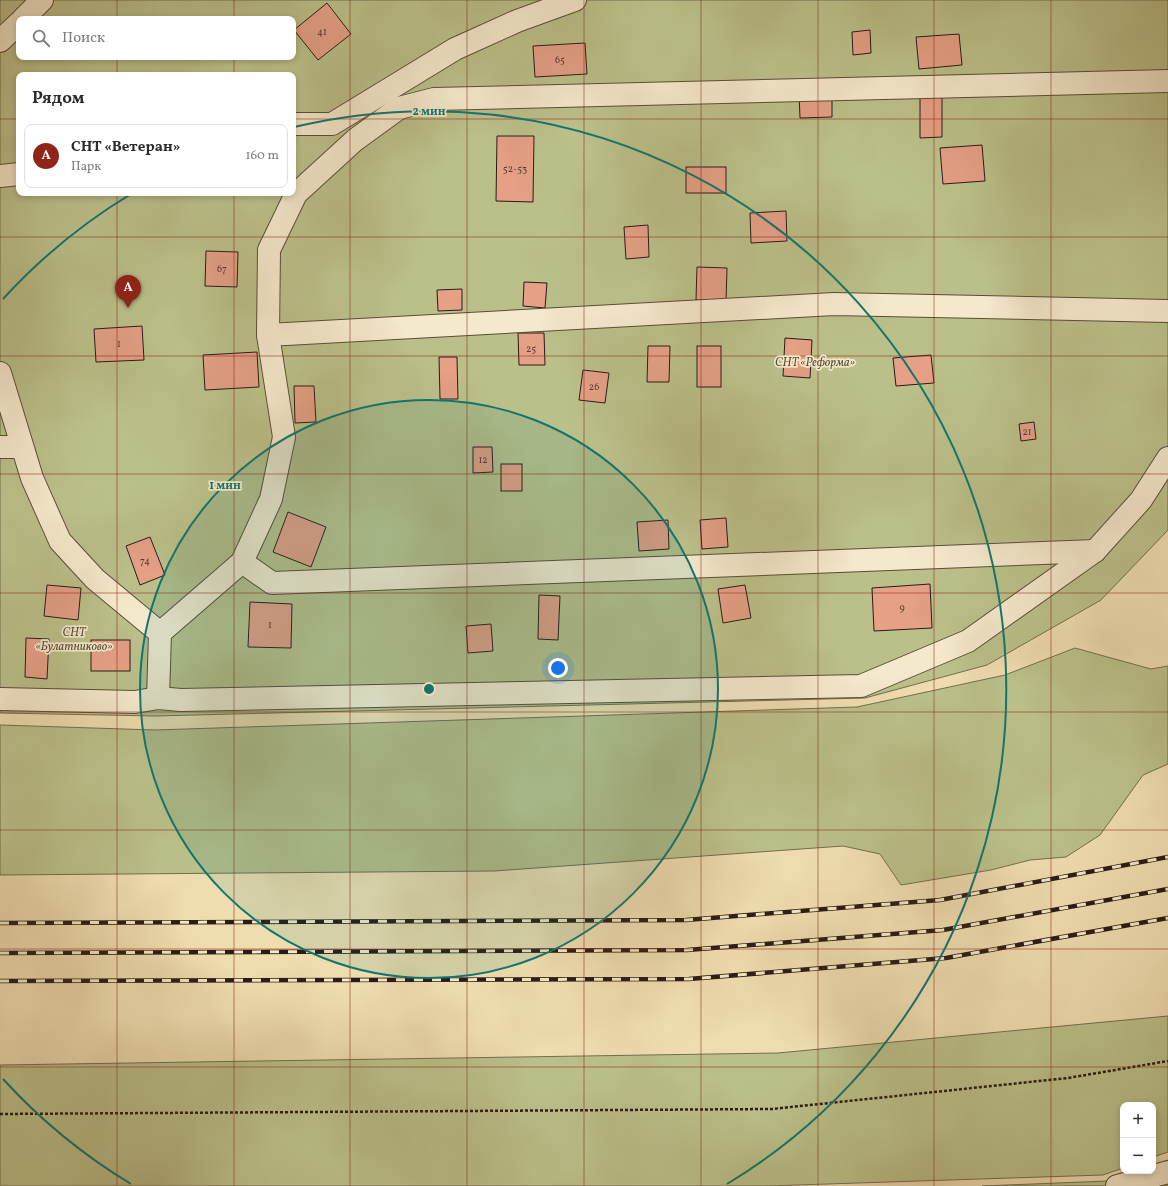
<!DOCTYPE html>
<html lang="ru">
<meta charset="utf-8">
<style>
body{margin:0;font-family:Vollkorn,serif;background:#f2f2f3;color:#2b2b33}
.controls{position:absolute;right:12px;bottom:12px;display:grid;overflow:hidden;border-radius:8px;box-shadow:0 2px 6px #0003}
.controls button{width:36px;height:36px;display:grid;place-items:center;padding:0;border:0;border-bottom:1px solid #e1e1e2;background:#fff;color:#2b2b33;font:20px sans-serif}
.you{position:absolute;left:558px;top:668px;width:14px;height:14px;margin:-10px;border:3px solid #fff;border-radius:50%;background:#1a73e8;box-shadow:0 0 0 6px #1a73e833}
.badge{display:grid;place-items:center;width:26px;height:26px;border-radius:50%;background:#8f2418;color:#fff;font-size:13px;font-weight:700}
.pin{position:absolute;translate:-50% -33px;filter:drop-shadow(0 1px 2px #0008)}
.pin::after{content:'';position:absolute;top:21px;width:14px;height:12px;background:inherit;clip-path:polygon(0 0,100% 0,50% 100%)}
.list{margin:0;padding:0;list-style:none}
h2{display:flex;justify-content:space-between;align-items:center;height:52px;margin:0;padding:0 16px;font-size:17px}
h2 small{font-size:13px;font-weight:400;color:#7c7c81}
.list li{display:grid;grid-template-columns:26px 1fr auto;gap:12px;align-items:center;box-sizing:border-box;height:64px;margin:0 8px 8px;padding:0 8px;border:1px solid #e1e1e2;border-radius:8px}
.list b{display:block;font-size:15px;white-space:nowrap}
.list p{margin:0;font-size:13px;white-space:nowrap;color:#7c7c81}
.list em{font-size:13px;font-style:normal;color:#7c7c81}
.icon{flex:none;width:22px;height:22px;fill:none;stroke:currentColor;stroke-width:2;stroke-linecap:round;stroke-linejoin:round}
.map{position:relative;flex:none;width:1168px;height:1186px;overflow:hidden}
.search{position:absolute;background:#fff;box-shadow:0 2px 6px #0003;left:16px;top:16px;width:280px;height:44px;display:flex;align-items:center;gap:10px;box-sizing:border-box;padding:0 14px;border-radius:8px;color:#7c7c81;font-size:15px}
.panel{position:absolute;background:#fff;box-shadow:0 2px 6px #0003;left:16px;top:72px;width:280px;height:124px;border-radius:8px}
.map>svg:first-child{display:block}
.green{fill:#bbc08a;stroke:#726e4e;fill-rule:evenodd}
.building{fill:#e5a086;stroke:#2a1b13}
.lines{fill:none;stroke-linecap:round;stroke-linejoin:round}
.minor-casing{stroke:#5b4c3a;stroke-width:24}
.path{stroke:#2a1b13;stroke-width:2.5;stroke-dasharray:3 2;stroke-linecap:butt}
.minor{stroke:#f5e9cc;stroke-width:22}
.rail-casing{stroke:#2a1b13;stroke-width:4.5}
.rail{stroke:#f5e9cc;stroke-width:3;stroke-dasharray:9;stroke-linecap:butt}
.grid{fill:none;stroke:#8f2418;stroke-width:1;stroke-opacity:0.55}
.ring{fill:none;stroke:#0f766e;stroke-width:2}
.labels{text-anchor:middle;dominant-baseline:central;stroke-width:3.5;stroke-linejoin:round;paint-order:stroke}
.number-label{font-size:10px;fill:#593c30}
.park-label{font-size:12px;font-style:italic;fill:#564d37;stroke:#f5e9cc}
.centre{fill:#0f766e;stroke:#f5e9cc;stroke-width:2}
.ring-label{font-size:12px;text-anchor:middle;font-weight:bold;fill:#0f766e;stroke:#f5e9cc;stroke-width:3.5;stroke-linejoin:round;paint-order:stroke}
</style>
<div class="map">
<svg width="1168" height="1186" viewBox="0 0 1168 1186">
<rect width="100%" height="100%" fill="#efddb0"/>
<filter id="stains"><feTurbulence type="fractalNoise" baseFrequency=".005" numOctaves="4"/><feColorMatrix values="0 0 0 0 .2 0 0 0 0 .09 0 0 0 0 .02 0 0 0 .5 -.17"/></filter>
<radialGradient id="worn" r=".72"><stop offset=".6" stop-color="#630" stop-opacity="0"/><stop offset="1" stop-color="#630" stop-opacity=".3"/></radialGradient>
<!-- green -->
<g class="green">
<path d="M0,0H1168V530L1101,600L987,665L865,698L156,716L0,713ZM19,19H293V57H19ZM19,75H293V193H19Z"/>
<polygon points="1075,648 1151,669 1168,666 1168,764 1143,775 1100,835 1066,857 1030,860 991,870 901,885 880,854 843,846 494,871 0,875 0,725 155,730 857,707 1005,675"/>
<polygon points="1168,1016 1168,1152 1153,1157 1153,1105 1123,1105 1123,1168 1103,1175 766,1186 0,1186 0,1065 778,1053"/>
<polygon points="1168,1160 1168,1186 982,1186 1108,1181"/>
</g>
<!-- building -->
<g class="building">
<polygon points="327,3 351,34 318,60 294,30"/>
<polygon points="870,30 871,53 853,55 852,32"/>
<polygon points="959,34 962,65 919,69 916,37"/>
<polygon points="585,43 587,74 535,77 533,46"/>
<polygon points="832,93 832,117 800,118 799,94"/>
<polygon points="920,96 942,96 942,137 920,138"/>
<polygon points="497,136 534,136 533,202 496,201"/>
<polygon points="982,145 985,181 943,184 940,148"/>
<rect x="686" y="167" width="40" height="26"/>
<polygon points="786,211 787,241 751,243 750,213"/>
<polygon points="648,225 649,257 626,259 624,227"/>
<polygon points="206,251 238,252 237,287 205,286"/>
<polygon points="697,267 727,268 726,301 696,300"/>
<polygon points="524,282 547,283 545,308 523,306"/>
<polygon points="462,289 462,310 438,311 437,290"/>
<polygon points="142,326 144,360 96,362 94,329"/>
<polygon points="518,333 544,333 545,365 519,365"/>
<polygon points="785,338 812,340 810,378 783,376"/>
<polygon points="648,346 670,346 669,382 647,382"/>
<rect x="697" y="346" width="24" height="41"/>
<polygon points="257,352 259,387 205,390 203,355"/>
<polygon points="931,355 934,383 896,386 893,358"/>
<polygon points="439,357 457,357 458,399 440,399"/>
<polygon points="583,370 609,373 605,403 579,400"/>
<polygon points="294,386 314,386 316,422 295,423"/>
<polygon points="1034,422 1036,439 1021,441 1019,424"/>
<polygon points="473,447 492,447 493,472 473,473"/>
<rect x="501" y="464" width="21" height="27"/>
<polygon points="288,512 326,527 311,567 273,552"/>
<polygon points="726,518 728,547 702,549 700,520"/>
<polygon points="668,520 669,549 639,551 637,522"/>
<polygon points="150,537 165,575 140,585 126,546"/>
<polygon points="930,584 932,628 874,631 872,588"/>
<polygon points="47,585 81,588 78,620 44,616"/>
<polygon points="745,585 751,618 723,623 718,589"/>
<polygon points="539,595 560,596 558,640 538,639"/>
<polygon points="250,602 292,604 291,648 248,647"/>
<polygon points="491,624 493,651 468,653 466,626"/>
<polygon points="26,638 49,639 47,679 25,677"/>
<rect x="91" y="640" width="39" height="31"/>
</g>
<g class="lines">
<defs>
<g id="minor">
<polyline points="23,19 42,0"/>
<polyline points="0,41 19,23"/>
<polyline points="293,124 332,124 455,49 517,21 575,0"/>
<polyline points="0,176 19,174"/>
<polyline points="268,335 834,304 1168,311"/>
<polyline points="0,373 32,478 60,541 95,579 160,633 158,698"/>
<polyline points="0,447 22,447"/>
<polyline points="242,562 272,583 1095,551"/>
<polyline points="160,633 242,562 271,499 284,437 268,335 269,250 296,194 355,140 399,108 434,99 1168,81"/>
<polyline points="0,699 135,702 158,698 181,700 861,686 968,641 1095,551 1141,500 1168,458"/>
<polyline points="1117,1186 1168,1172"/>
</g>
</defs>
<!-- minor casing -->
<use href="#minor" class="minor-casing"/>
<!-- path -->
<polyline class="path" points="0,1114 772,1109 1068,1078 1168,1061"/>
<!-- minor -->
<use href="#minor" class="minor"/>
<defs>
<g id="rail">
<polyline points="0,923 686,920 940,900 1168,857"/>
<polyline points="0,953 687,950 943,930 1168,889"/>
<polyline points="0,981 689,979 946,958 1168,918"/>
</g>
</defs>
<!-- rail casing -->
<use href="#rail" class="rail-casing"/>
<!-- rail -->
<use href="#rail" class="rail"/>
</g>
<!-- grid -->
<path class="grid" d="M117,0V19M234,0V19M350,0V1186M467,0V1186M584,0V1186M701,0V1186M818,0V1186M934,0V1186M1051,0V1186M117,57V75M234,57V75M0,119H19M293,119H1168M117,193V1186M234,193V1186M0,237H1168M0,356H1168M0,474H1168M0,593H1168M0,712H1168M0,830H1168M0,949H1168M0,1067H1168"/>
<!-- distance rings -->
<circle cx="429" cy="689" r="289" fill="#0f766e" fill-opacity=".12"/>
<g class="ring">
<circle cx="429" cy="689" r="289"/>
<path d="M131 1184A578 578 0 0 1 3 1079M3 299A578 578 0 0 1 131 194M294 127A578 578 0 0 1 727 1184"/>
</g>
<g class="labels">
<!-- number labels -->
<g class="number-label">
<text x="322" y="32">41</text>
<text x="560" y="60">65</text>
<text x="515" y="169">52-53</text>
<text x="222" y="269">67</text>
<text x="119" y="344">1</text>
<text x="531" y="349">25</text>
<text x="594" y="387">26</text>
<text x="1027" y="432">21</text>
<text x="483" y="460">12</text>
<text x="145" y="561">74</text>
<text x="902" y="608">9</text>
<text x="270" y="625">1</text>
</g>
<!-- park labels -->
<g class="park-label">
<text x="815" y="363">СНТ «Реформа»</text>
<text x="74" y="633">СНТ<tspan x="74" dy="14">«Булатниково»</tspan></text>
</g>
</g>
<circle cx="429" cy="689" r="6" class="centre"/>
<g class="ring-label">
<text x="429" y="115">2 мин</text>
<text x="225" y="489">1 мин</text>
</g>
<rect width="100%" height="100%" filter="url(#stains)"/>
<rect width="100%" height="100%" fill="url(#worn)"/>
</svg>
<div class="controls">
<button>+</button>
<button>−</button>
</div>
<div class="you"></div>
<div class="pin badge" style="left:128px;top:308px">A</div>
<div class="search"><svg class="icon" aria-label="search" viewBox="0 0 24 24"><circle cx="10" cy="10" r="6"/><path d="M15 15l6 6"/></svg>Поиск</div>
<section class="panel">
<h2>Рядом<small></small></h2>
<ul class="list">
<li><span class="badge">A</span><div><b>СНТ «Ветеран»</b><p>Парк</p></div><em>160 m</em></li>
</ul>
</section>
</div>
